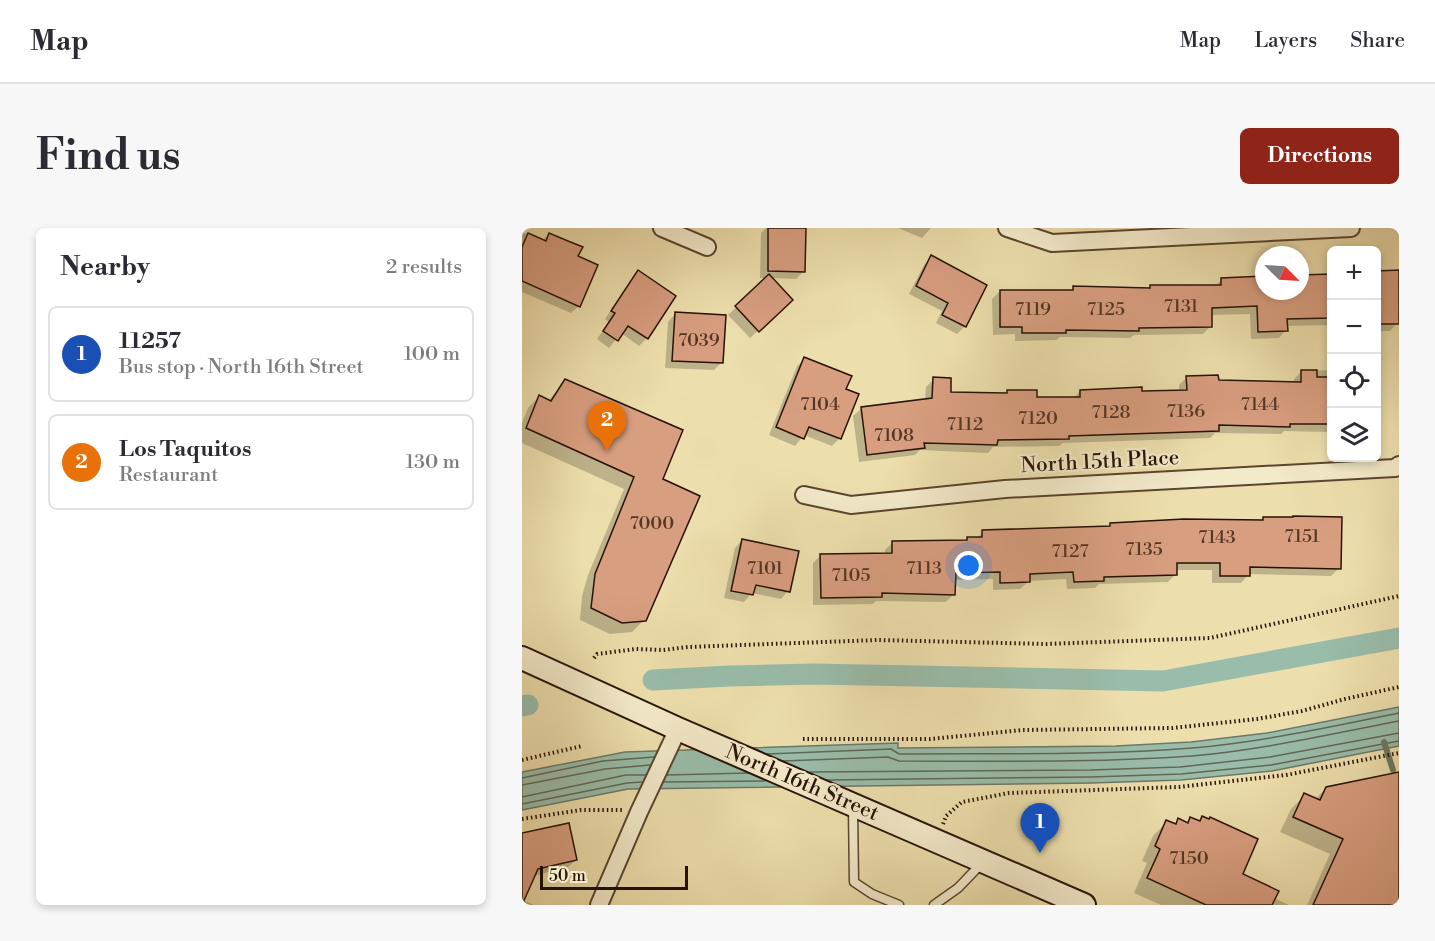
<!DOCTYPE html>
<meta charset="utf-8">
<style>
body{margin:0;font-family:"Libre Bodoni",serif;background:#f7f7f7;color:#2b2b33}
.controls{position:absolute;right:18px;top:18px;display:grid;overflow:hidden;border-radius:9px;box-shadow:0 3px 9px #0003}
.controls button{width:54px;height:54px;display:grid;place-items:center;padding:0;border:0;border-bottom:2px solid #e1e1e2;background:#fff;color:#2b2b33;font:30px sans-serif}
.compass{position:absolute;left:733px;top:18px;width:54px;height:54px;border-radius:50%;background:#fff;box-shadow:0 3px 9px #0003;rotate:114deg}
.scale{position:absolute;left:18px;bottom:15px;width:148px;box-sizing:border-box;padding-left:6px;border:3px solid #291204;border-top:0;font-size:16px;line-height:21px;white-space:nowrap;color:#291204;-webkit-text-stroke:4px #f3eaca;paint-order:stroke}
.you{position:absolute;left:447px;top:338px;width:21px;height:21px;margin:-15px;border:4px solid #fff;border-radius:50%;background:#1a73e8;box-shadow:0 0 0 9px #1a73e833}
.badge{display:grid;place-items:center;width:39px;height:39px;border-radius:50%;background:#8f2418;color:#fff;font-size:20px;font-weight:700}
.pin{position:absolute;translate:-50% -50px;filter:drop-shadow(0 2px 3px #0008)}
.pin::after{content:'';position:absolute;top:32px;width:21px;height:18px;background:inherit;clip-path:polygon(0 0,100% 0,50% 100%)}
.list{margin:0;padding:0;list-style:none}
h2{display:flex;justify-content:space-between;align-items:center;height:78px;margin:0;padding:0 24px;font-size:26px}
h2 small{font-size:20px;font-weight:400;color:#7c7c81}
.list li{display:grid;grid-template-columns:39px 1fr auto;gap:18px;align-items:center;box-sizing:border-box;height:96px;margin:0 12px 12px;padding:0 12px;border:2px solid #e1e1e2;border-radius:9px}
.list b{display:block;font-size:22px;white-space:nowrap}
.list p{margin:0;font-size:20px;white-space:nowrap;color:#7c7c81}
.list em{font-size:20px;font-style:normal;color:#7c7c81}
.icon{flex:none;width:33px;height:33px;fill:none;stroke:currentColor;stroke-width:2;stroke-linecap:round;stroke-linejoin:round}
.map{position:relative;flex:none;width:877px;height:677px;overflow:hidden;border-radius:9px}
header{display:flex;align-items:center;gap:36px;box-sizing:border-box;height:84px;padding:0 30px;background:#fff;border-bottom:2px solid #e1e1e2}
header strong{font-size:28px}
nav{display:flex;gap:33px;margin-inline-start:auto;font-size:21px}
.intro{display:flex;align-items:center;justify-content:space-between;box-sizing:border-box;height:144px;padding:0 36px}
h1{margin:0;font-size:42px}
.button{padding:15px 27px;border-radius:9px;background:#8f2418;color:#fff;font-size:21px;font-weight:700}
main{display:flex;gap:36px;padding:0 36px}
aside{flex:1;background:#fff;border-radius:9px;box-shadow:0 3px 9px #0003}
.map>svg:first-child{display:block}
.water{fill:#99bdaa;stroke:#6c7968;stroke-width:1.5}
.shadow{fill:#0003}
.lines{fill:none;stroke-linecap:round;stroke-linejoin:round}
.shore{stroke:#616857;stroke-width:1.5}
.stream{stroke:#6c7968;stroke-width:6}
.canal{stroke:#99bdaa;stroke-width:21}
.building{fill:#d89e80;stroke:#291204;stroke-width:1.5}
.lane-casing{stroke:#5a452e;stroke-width:11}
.street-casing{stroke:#5a452e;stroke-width:20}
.secondary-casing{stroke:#291204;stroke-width:26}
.path{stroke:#291204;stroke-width:4;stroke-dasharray:1.5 3;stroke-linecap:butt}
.lane{stroke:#f3eaca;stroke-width:8}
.street{stroke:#f3eaca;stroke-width:16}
.secondary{stroke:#f3eaca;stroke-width:22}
.labels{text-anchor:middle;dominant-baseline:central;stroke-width:4.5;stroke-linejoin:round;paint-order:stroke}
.number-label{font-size:18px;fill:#553523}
.street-label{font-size:21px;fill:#291204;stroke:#f3eaca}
</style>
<header>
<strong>Map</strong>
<nav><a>Map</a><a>Layers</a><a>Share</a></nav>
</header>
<div class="intro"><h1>Find us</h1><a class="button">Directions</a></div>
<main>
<aside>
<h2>Nearby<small>2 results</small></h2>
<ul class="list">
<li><span class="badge" style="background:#1a4fb4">1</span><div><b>11257</b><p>Bus stop · North 16th Street</p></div><em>100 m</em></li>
<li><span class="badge" style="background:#e8710a">2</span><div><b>Los Taquitos</b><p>Restaurant</p></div><em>130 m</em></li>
</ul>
</aside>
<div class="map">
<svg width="877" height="677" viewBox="0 0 877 677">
<rect width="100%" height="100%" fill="#eddfad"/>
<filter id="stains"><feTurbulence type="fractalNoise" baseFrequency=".00333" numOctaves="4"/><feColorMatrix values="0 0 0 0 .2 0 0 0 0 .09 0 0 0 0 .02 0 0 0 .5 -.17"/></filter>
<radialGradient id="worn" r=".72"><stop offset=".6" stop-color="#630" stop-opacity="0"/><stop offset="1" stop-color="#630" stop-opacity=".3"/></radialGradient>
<!-- water -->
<polygon class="water" points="877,479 877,518 750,543 659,552 570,555 106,561 0,582 0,544 103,524 376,515 376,520 594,518 669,514 745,505"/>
<!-- shadow -->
<g class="shadow">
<polygon points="244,0 282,0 282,43 274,51 249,50 269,72 228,110 206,87 245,50 238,50 239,5"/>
<polygon points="376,0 409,0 400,10"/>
<polygon points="0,4 20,13 27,6 54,29 57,78 49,85 0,64"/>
<polygon points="410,29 443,98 435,106 414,95 420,83 387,66 402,37"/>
<polygon points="117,44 125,110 117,118 99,105 87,120 75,111 87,94 83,91 109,52"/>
<polygon points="854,44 877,44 875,95 868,103 854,103"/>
<polygon points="810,48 810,97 764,98 764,102 757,110 729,111 728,86 689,87 689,98 681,106 612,107 608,110 538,109 535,112 493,113 493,106 471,107 470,71 478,63 548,63 552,59 626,61 628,59 693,58 700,51 742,63 778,63 778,49"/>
<polygon points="153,86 200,134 192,142 143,140 146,94"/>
<polygon points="283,131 322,162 318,210 310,218 282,207 273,218 247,207 275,138"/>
<polygon points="810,142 810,204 762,203 759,206 693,205 688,210 541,215 537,218 471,219 466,225 398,222 393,227 337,234 331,188 339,181 403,172 404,159 412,151 427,165 482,167 486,163 513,171 551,171 558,163 657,164 657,157 665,149 695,153 772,155 772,151 780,143"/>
<polygon points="44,153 139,252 122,392 110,404 88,406 58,392 60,368 66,347 102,261 0,215 0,195 6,180 17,168 26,173"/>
<polygon points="742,290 817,340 809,348 727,346 719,355 690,355 690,342 654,342 654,346 646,354 577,356 573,360 545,361 544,351 507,353 498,361 471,362 471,351 432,352 432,366 424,374 354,373 351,376 291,377 291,335 299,327 363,326 363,322 371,314 443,314 446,310 455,310 461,304 586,299 589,297 739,293"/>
<polygon points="220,312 266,363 259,371 230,365 222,374 202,370 213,320"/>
<polygon points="877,545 877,677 785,677 808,626 758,604 769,581 783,567 793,572 804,560"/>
<polygon points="669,590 676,594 680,590 719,647 752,670 767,677 639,677 612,665 625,635 620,633 631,608 645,594 652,597 656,592 664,595"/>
<polygon points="0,607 54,632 46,639 12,648 1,672 12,677 0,677"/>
</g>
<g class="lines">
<!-- shore -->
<g class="shore">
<path d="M245,526L369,521L377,526C474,525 573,528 670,520C740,514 808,499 877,485"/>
<path d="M261,533L366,529L377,533C474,533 572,535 670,528C740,522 808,506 877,493"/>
<polyline points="288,544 569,542 658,539 748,529 877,505"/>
<polyline points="145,547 226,545"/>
<polyline points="0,550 81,533 132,529"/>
<polyline points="305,552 569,549 659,546 749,537 877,513"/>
<polyline points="142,554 243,553"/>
<polyline points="0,557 83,541 128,537"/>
<polyline points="0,569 104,547 124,547"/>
<polyline points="0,576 105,555 120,554"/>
</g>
<!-- stream -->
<polyline class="stream" points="862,514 871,542"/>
<!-- canal -->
<g class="canal">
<polyline points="131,452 208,448 291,446 641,453 877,410"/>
<polyline points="0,478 6,477"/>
</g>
</g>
<!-- building -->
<g class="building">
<polygon points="246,0 284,0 283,44 246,43"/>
<polygon points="6,5 24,13 27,5 46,13 61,19 56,28 76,37 58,79 0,53 0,19"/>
<polygon points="409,27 465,57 444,99 420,87 426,75 394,58"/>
<polygon points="116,42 154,68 126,111 106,98 96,113 81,103 93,85 89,83"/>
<polygon points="877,42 877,96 855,96 855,43"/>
<polygon points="247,46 271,72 237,104 213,78"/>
<polygon points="810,46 810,90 765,91 766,103 736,104 735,78 690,80 690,99 617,100 617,103 544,102 544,105 500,105 500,99 478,99 478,62 551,62 551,58 628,60 628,57 699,57 699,50 742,48 742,63 778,63 778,47"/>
<polygon points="153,84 204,87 201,135 150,133"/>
<polygon points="282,129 330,148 324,161 337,166 319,211 287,199 282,211 254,199"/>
<polygon points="779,142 795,142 795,149 810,149 810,196 768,196 768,199 697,197 697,203 547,208 547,211 476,212 475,217 402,215 403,220 345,227 339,179 410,170 411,149 429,150 429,164 485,165 485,162 515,162 515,169 558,169 558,162 620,159 620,163 665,162 664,148 696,147 697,152 779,154"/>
<polygon points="43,151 161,202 141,251 178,268 124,393 100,395 69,380 73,346 112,249 4,200 17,167 29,173"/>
<polygon points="771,288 820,289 819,341 728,339 728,348 698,348 698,335 655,335 655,347 582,349 582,353 552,354 551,344 508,346 508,354 478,355 478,344 434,345 433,367 360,365 360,369 299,370 298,326 370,325 370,313 445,312 445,309 460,309 460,302 588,298 588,295 662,291 741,292 741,289 771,289"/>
<polygon points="220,311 277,323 268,364 234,357 231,367 209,363"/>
<polygon points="877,544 877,677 791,677 821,611 771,589 782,565 798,572 804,559"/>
<polygon points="680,588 687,591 688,589 736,611 721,646 757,663 750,677 684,677 625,650 638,621 633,618 644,592 654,596 656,590 666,595 668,589 678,593"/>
<polygon points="47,595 55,632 16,641 0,677 0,605"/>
</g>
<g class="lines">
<defs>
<g id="lane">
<polyline points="331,580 332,654 350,666 377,677"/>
<polyline points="412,677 436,660 461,634"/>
</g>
<g id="street">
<polyline points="140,0 185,19"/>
<polyline points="485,0 530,15 829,0"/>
<polyline points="282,267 329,277 483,261 873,240 877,237"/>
<polyline points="77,677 117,584 156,501"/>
</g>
<polyline id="secondary" points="0,430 156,501 562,677"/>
</defs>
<!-- lane casing -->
<use href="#lane" class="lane-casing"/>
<!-- street casing -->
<use href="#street" class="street-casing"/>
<!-- secondary casing -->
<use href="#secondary" class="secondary-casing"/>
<!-- path -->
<g class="path">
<polyline points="72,430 75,426 114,421 141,422 166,419 356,412 524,416 688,410 877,368"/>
<polyline points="281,511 408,511 501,502 650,500 735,491 780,483 823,471 877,459"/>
<polyline points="0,532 60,518"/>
<polyline points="0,591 59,582 101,582"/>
<polyline points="421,596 424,588 440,574 487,565 657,559 764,547 877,525"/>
</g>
<!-- lane -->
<use href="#lane" class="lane"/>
<!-- street -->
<use href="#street" class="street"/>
<!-- secondary -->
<use href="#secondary" class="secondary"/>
</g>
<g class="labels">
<!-- number labels -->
<g class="number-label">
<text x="659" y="78">7131</text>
<text x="511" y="81">7119</text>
<text x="584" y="81">7125</text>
<text x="177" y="112">7039</text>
<text x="298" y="176">7104</text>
<text x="738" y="176">7144</text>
<text x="664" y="183">7136</text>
<text x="589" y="184">7128</text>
<text x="516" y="190">7120</text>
<text x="443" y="196">7112</text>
<text x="372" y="207">7108</text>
<text x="130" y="295">7000</text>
<text x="780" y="308">7151</text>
<text x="695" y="309">7143</text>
<text x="622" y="321">7135</text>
<text x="548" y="323">7127</text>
<text x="243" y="340">7101</text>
<text x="402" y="340">7113</text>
<text x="329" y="347">7105</text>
<text x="667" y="630">7150</text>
</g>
<!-- street labels -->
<g class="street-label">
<text transform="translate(578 234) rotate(-3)">North 15th Place</text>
<text transform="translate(280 555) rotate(23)">North 16th Street</text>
</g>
</g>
<rect width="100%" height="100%" filter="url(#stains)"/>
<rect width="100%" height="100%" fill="url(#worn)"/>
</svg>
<div class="controls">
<button>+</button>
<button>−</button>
<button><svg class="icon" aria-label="locate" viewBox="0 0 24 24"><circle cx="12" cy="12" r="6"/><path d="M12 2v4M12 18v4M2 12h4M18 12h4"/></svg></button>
<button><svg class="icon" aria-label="layers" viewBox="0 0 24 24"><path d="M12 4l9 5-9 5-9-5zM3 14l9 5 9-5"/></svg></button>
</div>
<svg class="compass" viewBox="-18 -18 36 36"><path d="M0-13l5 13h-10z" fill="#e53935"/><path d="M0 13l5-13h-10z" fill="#7c7c81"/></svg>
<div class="scale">50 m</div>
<div class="you"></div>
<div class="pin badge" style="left:518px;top:625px;background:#1a4fb4">1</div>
<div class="pin badge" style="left:85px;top:223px;background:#e8710a">2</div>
</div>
</main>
